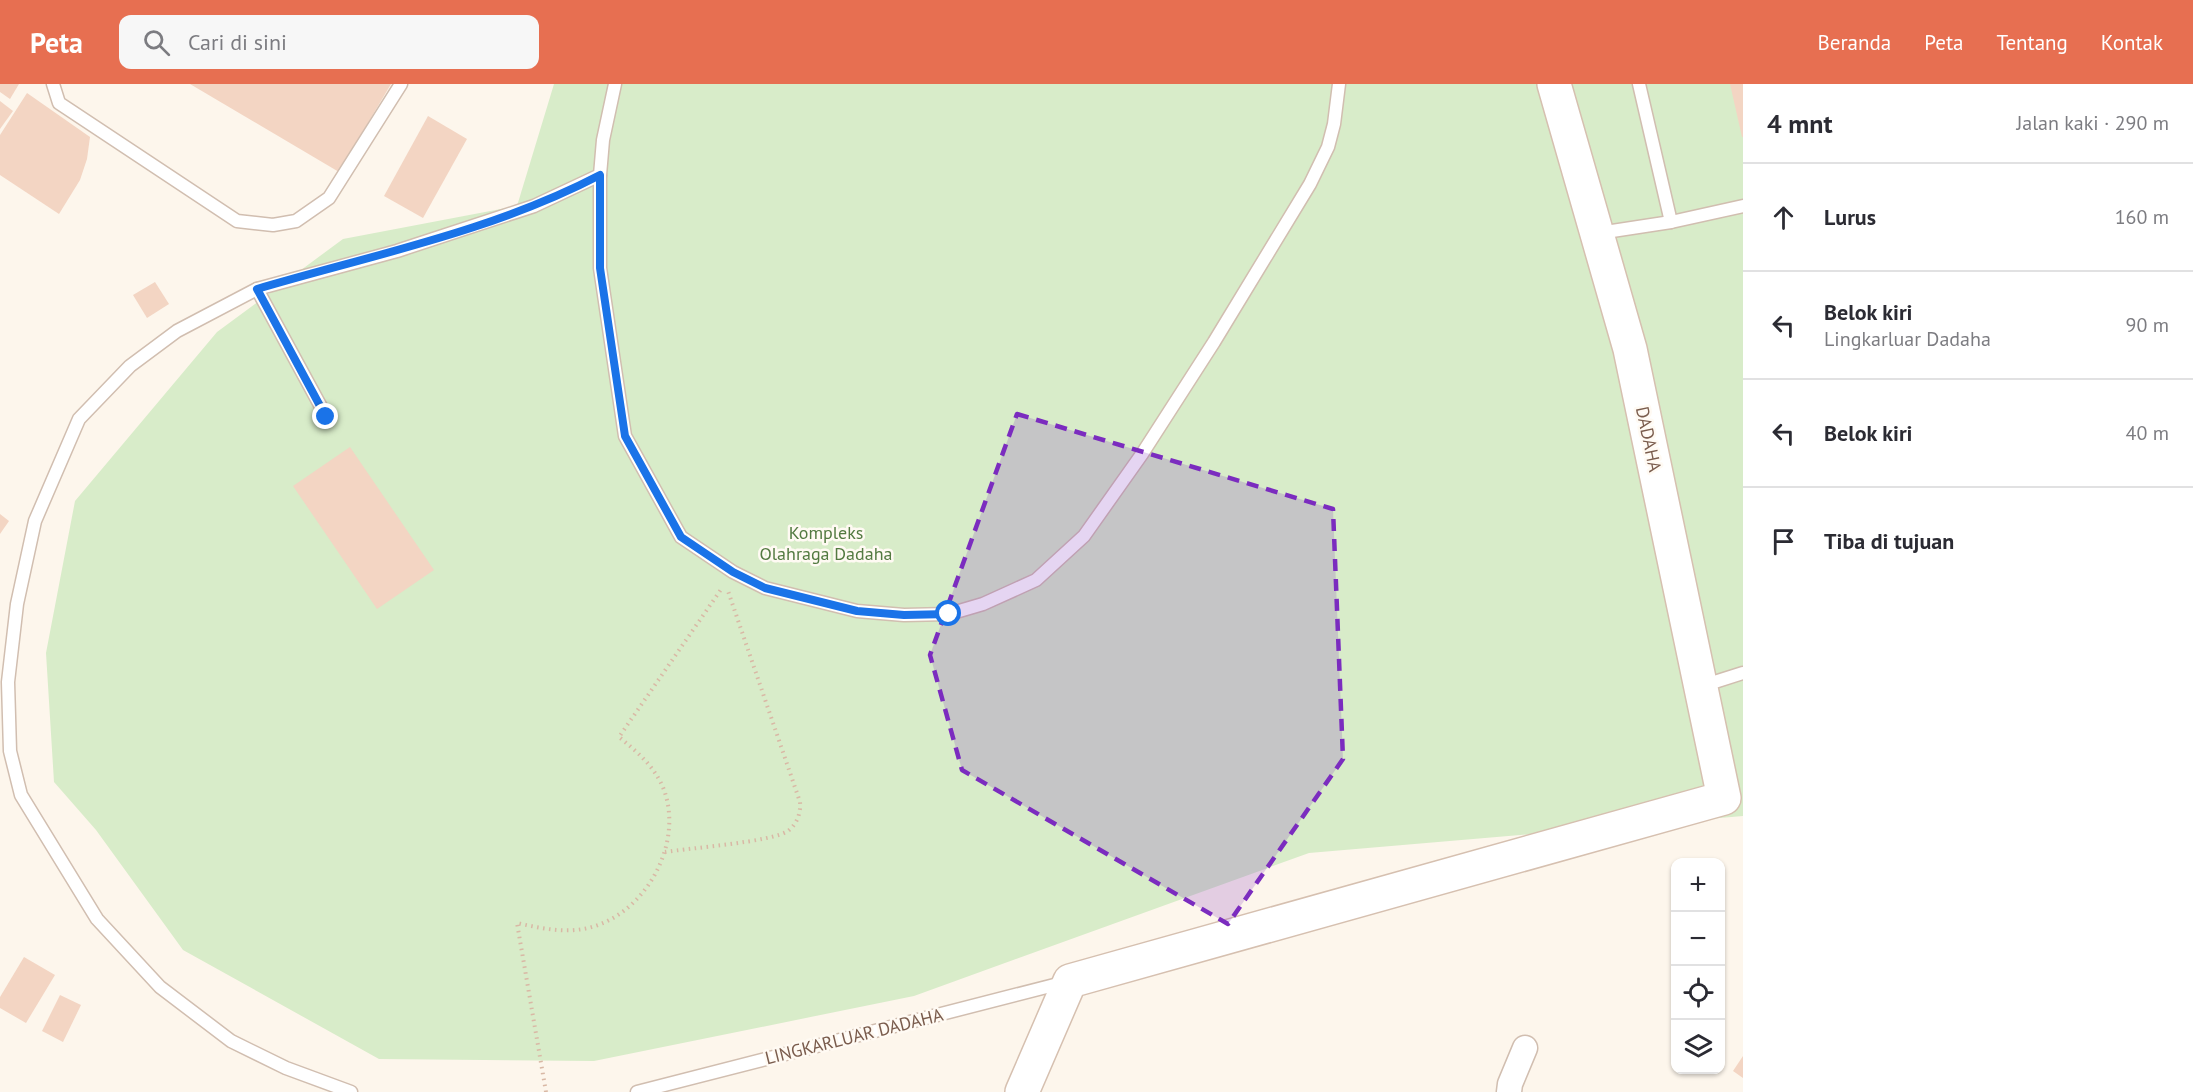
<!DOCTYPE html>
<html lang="id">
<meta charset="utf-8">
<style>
body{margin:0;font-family:"PT Sans",sans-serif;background:#f7f7f7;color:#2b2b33}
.controls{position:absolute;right:18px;bottom:18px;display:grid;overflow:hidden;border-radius:12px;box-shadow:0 2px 4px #0004}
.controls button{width:54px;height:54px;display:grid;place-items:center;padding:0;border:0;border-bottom:2px solid #e1e1e2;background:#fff;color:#2b2b33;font:30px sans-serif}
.stop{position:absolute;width:18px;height:18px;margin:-14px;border:4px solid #1a73e8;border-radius:50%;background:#fff}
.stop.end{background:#1a73e8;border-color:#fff;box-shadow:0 2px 6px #0008}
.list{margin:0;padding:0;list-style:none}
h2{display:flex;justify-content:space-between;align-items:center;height:78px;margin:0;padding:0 24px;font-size:26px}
h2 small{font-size:20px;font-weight:400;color:#7c7c81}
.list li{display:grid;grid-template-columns:39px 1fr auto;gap:18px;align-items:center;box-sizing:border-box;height:108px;padding:0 24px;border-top:2px solid #e1e1e2}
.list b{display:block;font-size:22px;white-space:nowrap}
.list p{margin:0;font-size:20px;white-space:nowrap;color:#7c7c81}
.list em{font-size:20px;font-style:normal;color:#7c7c81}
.icon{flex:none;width:33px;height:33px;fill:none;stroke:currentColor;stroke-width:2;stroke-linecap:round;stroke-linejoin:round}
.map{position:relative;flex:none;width:1743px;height:1008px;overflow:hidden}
header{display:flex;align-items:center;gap:36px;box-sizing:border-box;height:84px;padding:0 30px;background:#e76f51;color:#fff}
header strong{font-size:28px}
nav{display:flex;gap:33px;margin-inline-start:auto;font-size:21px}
.search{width:420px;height:54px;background:#f7f7f7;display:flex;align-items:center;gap:15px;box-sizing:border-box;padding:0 21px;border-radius:12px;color:#7c7c81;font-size:22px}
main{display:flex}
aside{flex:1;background:#fff}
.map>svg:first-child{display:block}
.green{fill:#d8ecc9}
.building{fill:#f3d5c3}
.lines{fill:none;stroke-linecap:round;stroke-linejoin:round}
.lane-casing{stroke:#d1beb0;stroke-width:15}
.street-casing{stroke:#d1beb0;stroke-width:27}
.secondary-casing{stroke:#d6c0b0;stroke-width:36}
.path{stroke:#d9b8a5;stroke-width:4;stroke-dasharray:1.5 4.5;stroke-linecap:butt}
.lane{stroke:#fff;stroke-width:12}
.street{stroke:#fff;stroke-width:24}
.secondary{stroke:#fff;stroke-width:33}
.route{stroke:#1a73e8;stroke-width:8}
.marked{fill:#7b2cbf;fill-opacity:0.2;stroke:#7b2cbf;stroke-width:4.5;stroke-dasharray:12 8;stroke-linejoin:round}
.labels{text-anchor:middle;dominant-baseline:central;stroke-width:5;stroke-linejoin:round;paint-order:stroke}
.street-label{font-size:18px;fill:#7a5c4d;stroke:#fffaf3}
.park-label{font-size:18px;fill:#537a41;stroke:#fffaf3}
</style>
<header>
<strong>Peta</strong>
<div class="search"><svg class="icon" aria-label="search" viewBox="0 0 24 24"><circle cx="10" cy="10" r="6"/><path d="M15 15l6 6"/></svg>Cari di sini</div>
<nav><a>Beranda</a><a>Peta</a><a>Tentang</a><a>Kontak</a></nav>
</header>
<main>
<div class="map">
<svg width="1743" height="1008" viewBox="0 0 1743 1008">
<rect width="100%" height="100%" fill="#fdf6ec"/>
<!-- green -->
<polygon class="green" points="554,0 1743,0 1743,732 1309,769 914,912 594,977 379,975 183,866 96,746 54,698 46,569 75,417 217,248 343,155 517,122"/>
<!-- building -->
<g class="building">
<polygon points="0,0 19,0 10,15 0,8"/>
<polygon points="190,0 391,0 339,88"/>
<polygon points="1730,0 1743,0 1743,53 1742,53"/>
<polygon points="27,9 90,53 87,75 80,96 59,130 0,91 0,51"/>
<polygon points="0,17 13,27 0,45"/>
<polygon points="428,32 467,55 423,134 384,112"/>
<polygon points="155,198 169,220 147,234 133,211"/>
<polygon points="350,363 434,486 377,525 293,402"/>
<polygon points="0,430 9,437 0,450"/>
<polygon points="24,873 55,891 26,939 0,924 0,913"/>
<polygon points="60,911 81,921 63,958 42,947"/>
<polygon points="1743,972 1743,994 1733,987"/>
</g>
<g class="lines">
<defs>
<g id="lane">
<polyline points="53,0 59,19 237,137 273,141 296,137 329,114 401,0"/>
<polyline points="1639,0 1671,138"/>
<polyline points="600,91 600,184 625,352 681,453 733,488 765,504 857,527 904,531 949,530 983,520 1036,496 1084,452 1142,370 1214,258 1310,100 1328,63 1334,40 1339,0"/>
<polyline points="1599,149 1671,138 1743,122"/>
<polyline points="257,205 326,332"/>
<polyline points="1702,602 1743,589"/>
<polyline points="351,1008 286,984 231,957 160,903 97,835 21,711 10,667 8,598 17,520 35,437 79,335 130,282 177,247 257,205 397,167 534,122 600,91 603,56 615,0"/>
<polyline points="637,1008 1066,898"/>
</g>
<polyline id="street" points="1509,1008 1510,1000 1525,964"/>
<polyline id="secondary" points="1022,1008 1070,897 1724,714 1630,265 1554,0"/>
</defs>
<!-- lane casing -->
<use href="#lane" class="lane-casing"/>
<!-- street casing -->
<use href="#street" class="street-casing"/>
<!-- secondary casing -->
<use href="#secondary" class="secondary-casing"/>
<!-- path -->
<g class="path">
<path d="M665,768C690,764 771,758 788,747C797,740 801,729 800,718L728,507"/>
<path d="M546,1008L517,839C544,845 571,851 598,841C651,822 685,753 662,701C652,680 636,667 619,653L722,504"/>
</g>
<!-- lane -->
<use href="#lane" class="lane"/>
<!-- street -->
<use href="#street" class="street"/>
<!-- secondary -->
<use href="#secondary" class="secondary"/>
</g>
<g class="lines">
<!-- route -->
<path class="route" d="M326,333L257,205C372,171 493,147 600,91V184L625,352L681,453L733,488L765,504L857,527L904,531L949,530"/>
</g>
<!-- marked area -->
<path class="marked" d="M1017,330L1333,425L1343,675L1228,840L962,686L930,571Z"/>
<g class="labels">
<!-- street labels -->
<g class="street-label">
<text transform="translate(1649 355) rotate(78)">DADAHA</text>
<text transform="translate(854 952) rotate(-14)">LINGKARLUAR DADAHA</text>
</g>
<!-- park labels -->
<g class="park-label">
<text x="826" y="448">Kompleks<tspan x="826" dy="21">Olahraga Dadaha</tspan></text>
</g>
</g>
</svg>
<div class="controls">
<button>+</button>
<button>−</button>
<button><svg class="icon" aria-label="locate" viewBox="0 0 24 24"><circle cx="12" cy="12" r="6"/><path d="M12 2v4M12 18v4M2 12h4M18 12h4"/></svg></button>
<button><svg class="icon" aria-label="layers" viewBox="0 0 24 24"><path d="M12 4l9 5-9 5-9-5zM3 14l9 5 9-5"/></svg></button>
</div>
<div class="stop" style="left:949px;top:530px"></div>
<div class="stop end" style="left:326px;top:333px"></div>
</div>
<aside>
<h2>4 mnt<small>Jalan kaki · 290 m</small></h2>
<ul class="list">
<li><svg class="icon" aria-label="ahead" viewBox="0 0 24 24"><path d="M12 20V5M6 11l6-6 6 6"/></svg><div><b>Lurus</b></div><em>160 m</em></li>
<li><svg class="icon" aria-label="left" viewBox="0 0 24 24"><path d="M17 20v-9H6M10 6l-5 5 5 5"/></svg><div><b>Belok kiri</b><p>Lingkarluar Dadaha</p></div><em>90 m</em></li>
<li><svg class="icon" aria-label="left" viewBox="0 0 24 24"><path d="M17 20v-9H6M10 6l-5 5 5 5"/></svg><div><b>Belok kiri</b></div><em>40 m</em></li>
<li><svg class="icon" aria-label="arrive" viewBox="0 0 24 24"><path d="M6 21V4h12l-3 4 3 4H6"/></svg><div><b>Tiba di tujuan</b></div></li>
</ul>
</aside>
</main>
